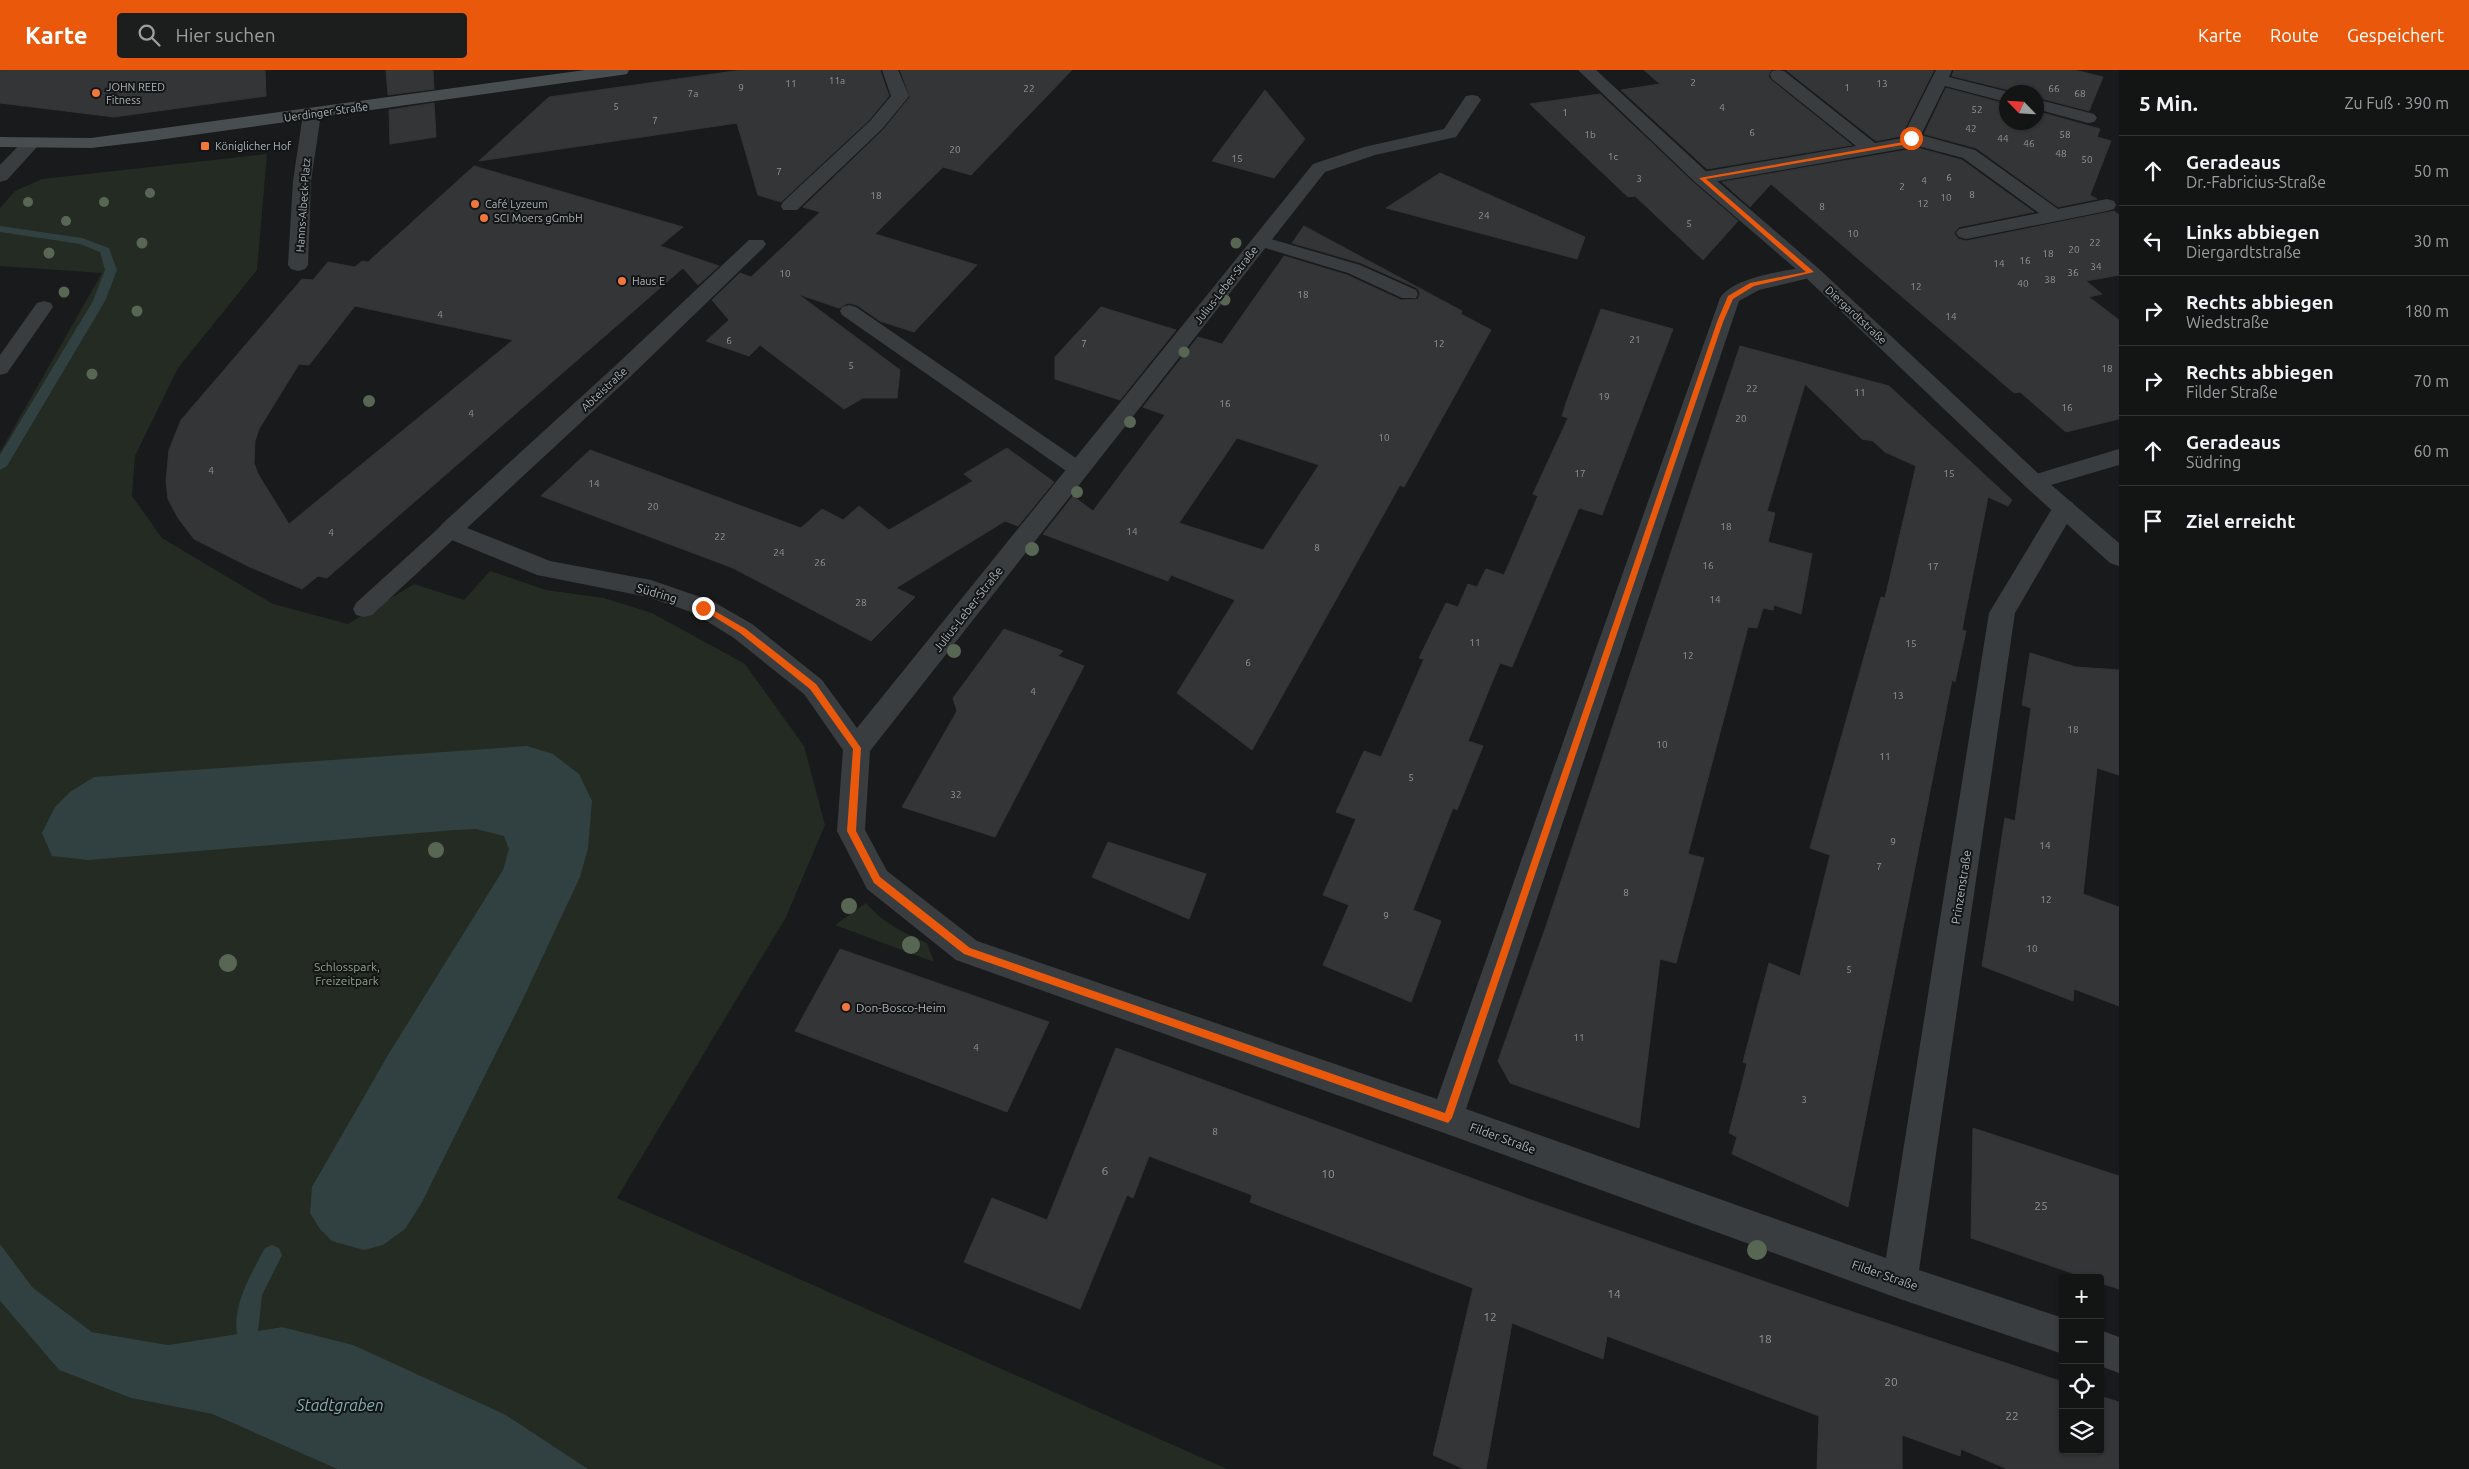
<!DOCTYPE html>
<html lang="de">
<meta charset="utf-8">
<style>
body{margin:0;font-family:Ubuntu,sans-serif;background:#1c1d1d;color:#f1f3f6}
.controls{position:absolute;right:15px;bottom:15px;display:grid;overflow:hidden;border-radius:5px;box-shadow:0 1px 4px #0004}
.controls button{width:45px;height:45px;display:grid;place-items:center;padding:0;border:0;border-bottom:1px solid #323334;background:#131414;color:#f1f3f6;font:25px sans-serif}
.compass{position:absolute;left:1999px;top:15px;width:45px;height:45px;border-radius:50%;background:#131414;box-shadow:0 1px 4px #0004;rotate:295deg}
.stop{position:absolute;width:15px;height:15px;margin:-11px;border:4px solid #ea580c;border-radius:50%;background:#fff}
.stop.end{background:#ea580c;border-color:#fff;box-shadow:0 1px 5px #0008}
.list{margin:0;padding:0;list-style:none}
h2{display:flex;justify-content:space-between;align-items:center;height:65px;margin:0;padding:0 20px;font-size:21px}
h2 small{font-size:16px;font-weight:400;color:#9d9ea0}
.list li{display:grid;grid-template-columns:32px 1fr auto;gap:15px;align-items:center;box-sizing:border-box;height:70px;padding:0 20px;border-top:1px solid #323334}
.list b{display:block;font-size:19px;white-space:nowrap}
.list p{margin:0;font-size:16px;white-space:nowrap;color:#9d9ea0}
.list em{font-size:16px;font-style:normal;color:#9d9ea0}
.icon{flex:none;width:28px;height:28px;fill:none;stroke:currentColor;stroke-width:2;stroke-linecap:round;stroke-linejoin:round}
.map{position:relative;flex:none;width:2119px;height:1399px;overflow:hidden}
header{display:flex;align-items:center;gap:30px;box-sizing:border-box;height:70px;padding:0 25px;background:#ea580c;color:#fff}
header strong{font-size:24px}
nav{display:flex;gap:28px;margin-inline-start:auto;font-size:18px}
.search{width:350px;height:45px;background:#1c1d1d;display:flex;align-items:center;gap:12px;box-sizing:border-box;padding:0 18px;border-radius:5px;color:#9d9ea0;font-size:19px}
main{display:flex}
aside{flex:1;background:#131414}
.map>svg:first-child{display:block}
.green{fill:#242b23}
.water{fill:#314041}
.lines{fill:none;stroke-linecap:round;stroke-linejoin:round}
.stream{fill:#314041;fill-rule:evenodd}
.building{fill:#343537;stroke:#333437;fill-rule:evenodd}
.service{fill:#3a3d40;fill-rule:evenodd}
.minor{fill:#3a3d40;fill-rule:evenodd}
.tertiary{fill:#3a3d40;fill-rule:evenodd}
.secondary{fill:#484d50;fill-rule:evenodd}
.tree{fill:#586654}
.route{fill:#ea580c}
.poi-dot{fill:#f1773b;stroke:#141516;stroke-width:2}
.labels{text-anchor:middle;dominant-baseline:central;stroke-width:4;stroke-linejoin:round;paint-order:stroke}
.number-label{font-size:10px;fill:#8d959a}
.far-poi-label{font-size:11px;fill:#abb5bb;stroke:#141516;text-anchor:start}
.far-street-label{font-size:11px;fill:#abb5bb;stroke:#141516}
.street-label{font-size:12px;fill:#abb5bb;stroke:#141516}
.park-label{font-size:12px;fill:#8ca583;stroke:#141516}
.poi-label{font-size:12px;fill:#abb5bb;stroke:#141516;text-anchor:start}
.near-number-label{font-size:12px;fill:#8d959a}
.near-water-label{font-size:16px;font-style:italic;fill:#83aeb5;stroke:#141516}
</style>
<header>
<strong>Karte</strong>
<div class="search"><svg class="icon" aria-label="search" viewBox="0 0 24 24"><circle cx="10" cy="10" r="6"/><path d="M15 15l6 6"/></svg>Hier suchen</div>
<nav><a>Karte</a><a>Route</a><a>Gespeichert</a></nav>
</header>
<main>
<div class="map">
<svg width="2119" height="1399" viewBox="0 0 2119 1399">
<rect width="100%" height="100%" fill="#191a1b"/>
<!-- green -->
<g class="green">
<polygon points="267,84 257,200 178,298 135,386 132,426 162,468 273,534 348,554 414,514 464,530 490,501 546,520 604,528 652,543 745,594 804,676 825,755 786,847 617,1128 1227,1399 588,1399 506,1345 282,1257 168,1275 92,1262 32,1218 0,1174 0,382 102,203 0,196 0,138 15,121 42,109"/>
<path d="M866,833C882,853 904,863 927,873L934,892L835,855Z"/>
<polygon points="0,1231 59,1300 131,1328 212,1344 337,1399 0,1399"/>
</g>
<!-- water -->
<g class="water">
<polygon points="527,676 553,684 579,704 592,731 588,778 580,807 522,931 421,1134 405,1159 383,1175 364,1180 332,1171 320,1159 310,1143 312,1117 388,985 503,800 509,779 504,766 476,759 455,760 88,790 52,786 42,763 55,737 70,722 94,707"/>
<polygon points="0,1174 33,1218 92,1262 168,1275 282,1257 353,1275 506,1345 588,1399 337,1399 212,1344 131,1328 59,1300 0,1231"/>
</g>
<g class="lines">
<!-- stream -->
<g class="stream">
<polygon points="0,156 82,168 109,178 117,200 105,231 7,396 0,400 0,385 93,231 105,200 100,182 80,174 0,162"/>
<path d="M272,1175L279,1178L282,1185L262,1225L258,1262L255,1270L247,1273L239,1270C228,1242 252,1202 265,1178Z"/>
</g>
</g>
<!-- building -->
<g class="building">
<polygon points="0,0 265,0 266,26 114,47 0,33"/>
<polygon points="386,0 433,0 434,19 388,25"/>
<polygon points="742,0 880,0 889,26 869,50 781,132 758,125 737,53 479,91 549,27"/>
<polygon points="900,0 1072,0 971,105 943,97 875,164 977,195 914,262 880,251 857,235 848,233 839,238 798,224 900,300 897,328 863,328 844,339 760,275 749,286 706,271 729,250 712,230 740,203 751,207 820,142 803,137 883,60 910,27"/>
<polygon points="1644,0 1771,0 1768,6 1771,10 1852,75 1707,99 1621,20 1660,14"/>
<polygon points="1786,0 1934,0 1901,66 1876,71"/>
<polygon points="1954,0 2075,0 2103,7 2089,41 2036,27 2036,22 2011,22 2009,20 1952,6"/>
<polygon points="1946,18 2006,34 2006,52 2036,52 2036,41 2100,59 2097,67 2111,71 2090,125 2097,129 2058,137 1976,78 1924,64"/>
<polygon points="1265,20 1305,69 1274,108 1212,91"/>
<polygon points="1600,24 1694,113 1738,151 1703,190 1635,126 1628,127 1530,34"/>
<polygon points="434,33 436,67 390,74 389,40"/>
<polygon points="1918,78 1962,90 2034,142 1959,157 1954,163 1958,169 1966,171 2114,141 2119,145 2119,205 2086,211 2102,224 2089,227 2119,250 2119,349 2066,362 2020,322 2014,323 1771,114 1750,137 1722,112"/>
<path d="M474,96L683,157L660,176L719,196L698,215L683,198L327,508L318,506L302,519L250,497L194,469L178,448L168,429L166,411L169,380L181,350L302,209L313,210L328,192L355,197L362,191L368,192ZM355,236L513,270L289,454L258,404L254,393L255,371L259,359L299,294L309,295Z"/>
<polygon points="1440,103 1585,167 1577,189 1386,138"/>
<path d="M1304,156L1462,241L1461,244L1491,260L1404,417L1400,415L1252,680L1177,623L1235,530L1171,505L1168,511L1043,464L1073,426L1093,441L1165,345L1143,337L1198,267L1222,274L1284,186L1347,205L1401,230L1418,229L1420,223L1417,218L1361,193L1292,173ZM1237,368L1319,395L1263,480L1179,453Z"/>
<polygon points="1101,237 1176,260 1120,330 1055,309 1055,287"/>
<polygon points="1601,239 1673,259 1602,445 1579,438 1512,597 1500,593 1468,671 1483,676 1457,740 1453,738 1413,840 1441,851 1411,932 1323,895 1349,835 1323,825 1356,749 1336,742 1364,681 1381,687 1424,589 1419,588 1446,533 1458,537 1468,514 1477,517 1486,499 1504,505 1538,426 1533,424 1568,348 1562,346 1566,333"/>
<polygon points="1740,276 1889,316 2012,430 2008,436 1988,427 1962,560 1966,561 1955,612 1952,610 1848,1137 1732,1084 1737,1067 1729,1063 1747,994 1743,992 1769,893 1800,906 1830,785 1810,778 1881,527 1885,528 1916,396 1885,382 1873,371 1862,369 1805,314 1767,441 1775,443 1768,472 1812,484 1801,544 1774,535 1773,540 1763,538 1757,558 1748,557 1688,784 1704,788 1676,893 1660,889 1639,1058 1510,1013 1498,991 1546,856"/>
<polygon points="1007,378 1054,412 1018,456 1005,451 896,518 915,527 871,571 733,498 541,426 590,380 801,458 822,439 843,450 859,436 889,460 973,411 964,404"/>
<polygon points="1004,559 1063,581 1058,586 1084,596 995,767 902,737 957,641 953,628"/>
<polygon points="2030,583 2076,597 2119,600 2119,705 2097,698 2083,824 2119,837 2119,936 2074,919 2073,931 1982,896 2005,748 2015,751 2031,638 2022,635"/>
<polygon points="1108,772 1206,804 1189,849 1092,807"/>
<polygon points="840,879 1049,952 1007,1042 795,961"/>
<polygon points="1116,978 1534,1131 1826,1233 2063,1312 2063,1380 2100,1380 2100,1326 2119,1332 2119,1399 2007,1399 1961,1379 1960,1386 1902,1365 1902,1399 1817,1399 1819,1346 1607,1266 1603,1289 1512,1253 1486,1399 1464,1399 1433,1385 1473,1218 1250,1132 1252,1125 1149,1086 1133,1128 1127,1125 1080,1239 964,1192 992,1128 1047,1150"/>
<polygon points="1973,1058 2119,1106 2119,1219 2100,1213 2100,1208 2086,1208 1971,1168"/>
</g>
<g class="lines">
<!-- service -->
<g class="service">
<polygon points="1261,166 1360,195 1416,220 1418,224 1416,228 1402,228 1348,203 1255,175 1252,171 1255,167"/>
<polygon points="44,231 51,233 53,237 7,303 0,305 0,285 37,233"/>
<polygon points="849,235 856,237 1086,395 1089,400 1086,405 1079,407 1072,405 842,245 840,241 842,237"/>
<polygon points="450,452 458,455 461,460 458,465 372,545 364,547 356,545 353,539 356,533 442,455"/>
</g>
<!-- minor -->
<g class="minor">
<polygon points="882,0 898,0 909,26 906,30 882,59 797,140 783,140 781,136 783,132 870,51 891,26"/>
<polygon points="1778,0 1784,1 1875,73 1902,68 1936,0 1952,0 1949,7 2009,22 2006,22 2006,32 1945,16 1921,65 1975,80 2058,139 2107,129 2114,131 2116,135 2114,139 2107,141 1966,169 1959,167 1956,163 1959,159 2039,143 1963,88 1918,76 1702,114 1695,112 1693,108 1695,104 1702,102 1856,76 1772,9 1770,5 1772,1"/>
<path d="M1472,25L1478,26L1481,30L1456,67L1375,85L1325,102L870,681L865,760L887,801L977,871L1437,1029L1720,228C1735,206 1786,201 1811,196L1818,198L1821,202L1818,206L1759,220L1739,231L1466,1039L1886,1188L1989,543L2056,432L2064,430L2072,432L2076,438L2015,543L1919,1200L2063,1248V1284L1900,1229L1447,1064L956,890L867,819L837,761L843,680L804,624L734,568L694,543L648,527L537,505L442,466L438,460L442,454L615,296L749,170H763L766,174L763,178L631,306L467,458L550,491L651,510L712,531L752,554L822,610L857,658L1313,94L1364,77L1444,59L1466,26Z"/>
<polygon points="2036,29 2094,44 2097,48 2094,52 2088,53 2036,39"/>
<polygon points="312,39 318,40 321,44 311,111 308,195 305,199 298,201 291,199 288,195 293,111 303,44 306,40"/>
<polygon points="30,69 36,70 39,74 36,78 7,110 0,112 0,95 24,70"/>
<polygon points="2119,379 2119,395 2034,420 2026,417 2022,412 2026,407"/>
<polygon points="2100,1260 2119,1267 2119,1303 2100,1296"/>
</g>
<!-- tertiary -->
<polygon class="tertiary" points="1578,0 1596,0 1709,104 1818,198 2042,407 2119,473 2119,496 2110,493 2026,417 1804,206 1695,112"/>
<!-- secondary -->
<polygon class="secondary" points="585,0 629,0 627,4 621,5 151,71 91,78 0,77 0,67 91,68"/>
</g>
<!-- trees -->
<g class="tree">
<circle cx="150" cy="123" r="5"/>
<circle cx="28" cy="132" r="5"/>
<circle cx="104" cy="132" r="5"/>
<circle cx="66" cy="151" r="5"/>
<circle cx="142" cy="173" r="5.5"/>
<circle cx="1236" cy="173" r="5.5"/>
<circle cx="49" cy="183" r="5.5"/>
<circle cx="64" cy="222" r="5.5"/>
<circle cx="1225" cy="230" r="5.5"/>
<circle cx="137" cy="241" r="5.5"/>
<circle cx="1184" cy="282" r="5.5"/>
<circle cx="92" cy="304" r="5.5"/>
<circle cx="369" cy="331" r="6"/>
<circle cx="1130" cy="352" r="6"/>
<circle cx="1077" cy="422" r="6"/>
<circle cx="1032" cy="479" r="7"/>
<circle cx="954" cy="581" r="7"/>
<circle cx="436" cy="780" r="8"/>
<circle cx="849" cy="836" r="8"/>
<circle cx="911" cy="875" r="9"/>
<circle cx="228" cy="893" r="9"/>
<circle cx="1757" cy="1180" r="10"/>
</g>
<!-- route -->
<polygon class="route" points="1911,67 1914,68 1914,73 1706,109 1814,202 1754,216 1733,229 1723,252 1452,1048 1448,1053 964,884 874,813 847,761 853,679 810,619 740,563 700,538 706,536 746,559 816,614 861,678 856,761 880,807 970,878 1445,1043 1717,252 1728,226 1750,213 1806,202 1699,108 1909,71"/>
<!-- markers -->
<g class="poi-dot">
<circle cx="96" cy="23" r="5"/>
<rect x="200" y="71" width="10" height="10" rx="2.5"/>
<circle cx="475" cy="134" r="5"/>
<circle cx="484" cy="148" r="5"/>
<circle cx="622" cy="211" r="5"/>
<circle cx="846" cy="937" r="5"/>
</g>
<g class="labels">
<!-- number labels -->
<g class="number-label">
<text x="837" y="10">11a</text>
<text x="1693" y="12">2</text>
<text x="791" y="13">11</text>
<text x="1882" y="13">13</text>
<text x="741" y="17">9</text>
<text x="1847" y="17">1</text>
<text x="1029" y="18">22</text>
<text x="2054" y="18">66</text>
<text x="693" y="23">7a</text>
<text x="2080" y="23">68</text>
<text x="616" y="36">5</text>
<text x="1722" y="37">4</text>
<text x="1977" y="39">52</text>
<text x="1565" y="42">1</text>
<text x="655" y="50">7</text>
<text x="1971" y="58">42</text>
<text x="1752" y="62">6</text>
<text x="1590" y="64">1b</text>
<text x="2065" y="64">58</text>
<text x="2003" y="68">44</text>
<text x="2029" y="73">46</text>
<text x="955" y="79">20</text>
<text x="2061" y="83">48</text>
<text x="1613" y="86">1c</text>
<text x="1237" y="88">15</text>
<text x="2087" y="89">50</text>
<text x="779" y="101">7</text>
<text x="1949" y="107">6</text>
<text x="1639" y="108">3</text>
<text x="1924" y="110">4</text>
<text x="1902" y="116">2</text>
<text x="1972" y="124">8</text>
<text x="876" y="125">18</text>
<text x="1946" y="127">10</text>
<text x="1923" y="133">12</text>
<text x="1822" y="136">8</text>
<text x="1484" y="145">24</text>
<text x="1689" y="153">5</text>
<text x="1853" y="163">10</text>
<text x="2095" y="172">22</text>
<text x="2074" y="179">20</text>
<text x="2048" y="183">18</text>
<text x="2025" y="190">16</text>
<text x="1999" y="193">14</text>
<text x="2096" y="196">34</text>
<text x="2073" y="202">36</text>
<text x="785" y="203">10</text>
<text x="2050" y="209">38</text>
<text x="2023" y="213">40</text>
<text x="1916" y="216">12</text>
<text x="1303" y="224">18</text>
<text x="440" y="244">4</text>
<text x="1951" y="246">14</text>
<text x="1635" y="269">21</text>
<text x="729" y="270">6</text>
<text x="1084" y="273">7</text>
<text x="1439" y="273">12</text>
<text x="851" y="295">5</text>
<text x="2107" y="298">18</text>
<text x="1752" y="318">22</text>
<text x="1860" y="322">11</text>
<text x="1604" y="326">19</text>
<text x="1225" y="333">16</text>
<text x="2067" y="337">16</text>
<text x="471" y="343">4</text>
<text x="1741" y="348">20</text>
<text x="1384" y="367">10</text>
<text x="211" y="400">4</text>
<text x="1580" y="403">17</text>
<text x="1949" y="403">15</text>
<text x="594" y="413">14</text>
<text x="653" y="436">20</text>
<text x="1726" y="456">18</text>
<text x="1132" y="461">14</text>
<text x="331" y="462">4</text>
<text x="720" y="466">22</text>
<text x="1317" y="477">8</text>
<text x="779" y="482">24</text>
<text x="820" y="492">26</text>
<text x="1708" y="495">16</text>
<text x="1933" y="496">17</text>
<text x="1715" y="529">14</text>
<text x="861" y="532">28</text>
<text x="1475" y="572">11</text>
<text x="1911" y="573">15</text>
<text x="1688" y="585">12</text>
<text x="1248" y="592">6</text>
<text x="1033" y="621">4</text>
<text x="1898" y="625">13</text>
<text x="2073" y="659">18</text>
<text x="1662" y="674">10</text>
<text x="1885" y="686">11</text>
<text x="1411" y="707">5</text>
<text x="956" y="724">32</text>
<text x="1893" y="771">9</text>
<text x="2045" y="775">14</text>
<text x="1879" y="796">7</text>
<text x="1626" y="822">8</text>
<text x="2046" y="829">12</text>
<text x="1386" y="845">9</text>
<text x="2032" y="878">10</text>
<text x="1849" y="899">5</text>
<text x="1579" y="967">11</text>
<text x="976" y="977">4</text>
<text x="1804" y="1029">3</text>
<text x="1215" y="1061">8</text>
</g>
<!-- far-poi labels -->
<g class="far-poi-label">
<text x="106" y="17">JOHN REED<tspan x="106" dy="13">Fitness</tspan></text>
<text x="215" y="76">Königlicher Hof</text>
<text x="485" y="134">Café Lyzeum</text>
<text x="494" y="148">SCI Moers gGmbH</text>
<text x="632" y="211">Haus E</text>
</g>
<!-- far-street labels -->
<g class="far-street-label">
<text transform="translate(326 42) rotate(-8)">Uerdinger Straße</text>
<text transform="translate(303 135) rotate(-86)">Hanns-Albeck-Platz</text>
<text transform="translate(1226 215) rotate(-52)">Julius-Leber-Straße</text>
<text transform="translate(1856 245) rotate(43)">Diergardtstraße</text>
<text transform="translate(604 319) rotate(-43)">Abteistraße</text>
</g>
<!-- street labels -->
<g class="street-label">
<text transform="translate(657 523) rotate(16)">Südring</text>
<text transform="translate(968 539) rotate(-52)">Julius-Leber-Straße</text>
<text transform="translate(1961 817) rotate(-81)">Prinzenstraße</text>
<text transform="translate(1503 1068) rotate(20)">Filder Straße</text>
<text transform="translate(1885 1205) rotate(19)">Filder Straße</text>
</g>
<!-- park labels -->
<g class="park-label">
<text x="347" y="896">Schlosspark,<tspan x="347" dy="14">Freizeitpark</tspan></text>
</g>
<!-- poi labels -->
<g class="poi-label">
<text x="856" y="937">Don-Bosco-Heim</text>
</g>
<!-- near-number labels -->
<g class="near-number-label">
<text x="1105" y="1100">6</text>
<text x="1328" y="1103">10</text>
<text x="2041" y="1135">25</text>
<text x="1614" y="1223">14</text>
<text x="1490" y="1246">12</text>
<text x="1765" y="1268">18</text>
<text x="1891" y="1311">20</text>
<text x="2012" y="1345">22</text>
</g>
<!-- near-water labels -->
<g class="near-water-label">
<text x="340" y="1335">Stadtgraben</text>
</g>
</g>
</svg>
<div class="controls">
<button>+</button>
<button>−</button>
<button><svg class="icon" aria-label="locate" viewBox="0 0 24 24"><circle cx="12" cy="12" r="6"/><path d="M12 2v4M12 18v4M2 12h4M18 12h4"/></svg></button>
<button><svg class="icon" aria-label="layers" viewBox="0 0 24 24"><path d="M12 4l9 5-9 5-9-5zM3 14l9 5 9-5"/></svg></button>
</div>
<svg class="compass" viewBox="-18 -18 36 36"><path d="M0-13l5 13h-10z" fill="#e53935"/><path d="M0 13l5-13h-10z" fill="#9d9ea0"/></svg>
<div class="stop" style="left:1911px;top:68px"></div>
<div class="stop end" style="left:703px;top:538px"></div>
</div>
<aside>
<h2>5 Min.<small>Zu Fuß · 390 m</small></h2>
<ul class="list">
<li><svg class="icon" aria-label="ahead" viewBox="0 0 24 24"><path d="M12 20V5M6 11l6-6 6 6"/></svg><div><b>Geradeaus</b><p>Dr.-Fabricius-Straße</p></div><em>50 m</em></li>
<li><svg class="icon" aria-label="left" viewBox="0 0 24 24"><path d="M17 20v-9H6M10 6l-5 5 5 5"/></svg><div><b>Links abbiegen</b><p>Diergardtstraße</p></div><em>30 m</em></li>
<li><svg class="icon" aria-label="right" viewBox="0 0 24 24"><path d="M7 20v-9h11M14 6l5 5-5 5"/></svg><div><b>Rechts abbiegen</b><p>Wiedstraße</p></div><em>180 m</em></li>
<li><svg class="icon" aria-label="right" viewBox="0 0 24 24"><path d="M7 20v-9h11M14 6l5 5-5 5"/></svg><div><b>Rechts abbiegen</b><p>Filder Straße</p></div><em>70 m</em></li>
<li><svg class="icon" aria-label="ahead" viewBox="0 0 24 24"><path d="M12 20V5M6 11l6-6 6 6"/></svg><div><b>Geradeaus</b><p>Südring</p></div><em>60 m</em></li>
<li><svg class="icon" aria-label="arrive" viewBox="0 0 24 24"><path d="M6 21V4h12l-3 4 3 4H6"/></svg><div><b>Ziel erreicht</b></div></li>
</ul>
</aside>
</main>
